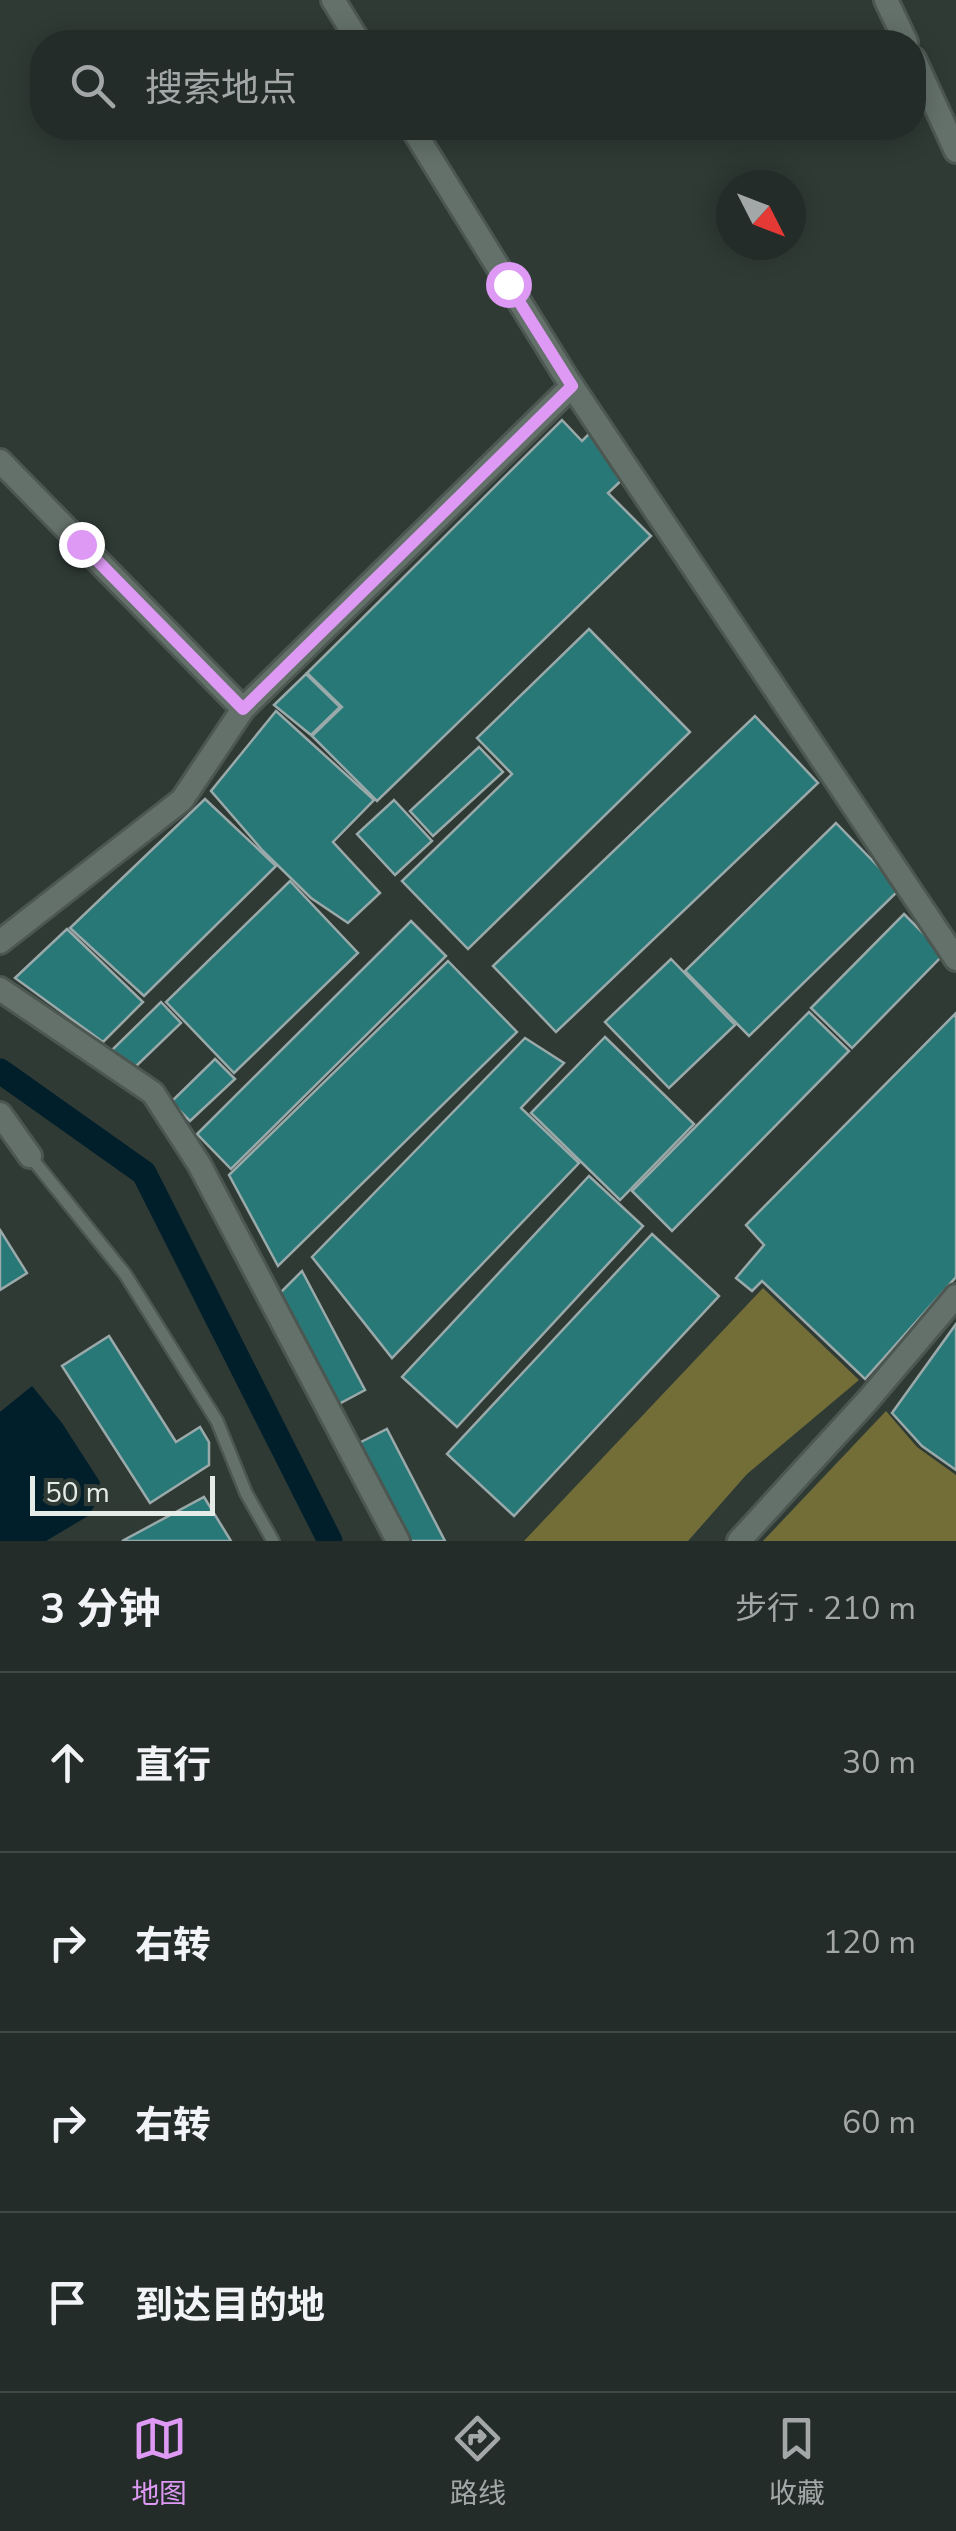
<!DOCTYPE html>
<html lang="zh">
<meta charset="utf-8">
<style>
body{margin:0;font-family:"Nunito Sans","Noto Sans SC",sans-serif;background:#2f3834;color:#f1f3f6}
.compass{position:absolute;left:716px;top:170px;width:90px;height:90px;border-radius:50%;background:#232c28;box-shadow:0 5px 25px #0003;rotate:132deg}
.scale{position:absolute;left:30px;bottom:25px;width:185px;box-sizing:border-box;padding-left:10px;border:5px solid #e5ece8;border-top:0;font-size:28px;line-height:35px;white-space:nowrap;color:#e5ece8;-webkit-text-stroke:8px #2f3a35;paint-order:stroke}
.stop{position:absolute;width:30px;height:30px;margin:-22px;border:8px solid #dd99f4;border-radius:50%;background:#fff}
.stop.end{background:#dd99f4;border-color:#fff;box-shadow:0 2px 10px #0008}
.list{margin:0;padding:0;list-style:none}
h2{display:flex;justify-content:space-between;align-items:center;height:130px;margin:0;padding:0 40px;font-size:42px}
h2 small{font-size:32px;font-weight:400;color:#a3a7a8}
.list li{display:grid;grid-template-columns:65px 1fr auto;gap:30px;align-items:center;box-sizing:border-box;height:180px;padding:0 40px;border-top:2px solid #404845}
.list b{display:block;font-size:38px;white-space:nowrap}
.list em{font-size:32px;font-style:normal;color:#a3a7a8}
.icon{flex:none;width:55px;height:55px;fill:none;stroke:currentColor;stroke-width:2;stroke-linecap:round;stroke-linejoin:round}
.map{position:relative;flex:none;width:956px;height:1541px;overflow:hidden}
.search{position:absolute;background:#232c28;box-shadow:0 5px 25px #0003;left:30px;right:30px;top:30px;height:110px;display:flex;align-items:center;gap:25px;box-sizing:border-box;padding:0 35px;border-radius:40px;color:#a3a7a8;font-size:38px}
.sheet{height:850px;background:#232c28}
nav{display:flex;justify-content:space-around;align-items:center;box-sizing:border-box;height:140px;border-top:2px solid #404845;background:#232c28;font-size:28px;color:#a3a7a8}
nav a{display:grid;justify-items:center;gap:5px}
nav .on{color:#dd99f4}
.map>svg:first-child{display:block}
.forest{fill:#736e38}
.water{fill:#001f2b}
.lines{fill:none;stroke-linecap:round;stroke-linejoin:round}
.canal{stroke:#001f2b;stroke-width:25}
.building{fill:#297878;stroke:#9aa9a9;stroke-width:2.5}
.service-casing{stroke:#4d5752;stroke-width:16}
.minor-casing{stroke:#4d5752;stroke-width:28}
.service{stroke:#64716a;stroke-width:11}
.minor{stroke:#64716a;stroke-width:22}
.route{stroke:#dd99f4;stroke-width:12}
</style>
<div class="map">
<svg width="956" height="1541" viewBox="0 0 956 1541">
<rect width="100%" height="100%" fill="#2f3a35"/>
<!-- forest -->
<g class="forest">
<polygon points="763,1288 859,1380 747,1474 688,1541 524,1541"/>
<polygon points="886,1411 917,1447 956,1475 956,1541 763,1541"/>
</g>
<!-- water -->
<polygon class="water" points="32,1386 62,1423 100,1482 97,1502 88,1516 46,1541 0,1541 0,1412"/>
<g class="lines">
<!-- canal -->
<polyline class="canal" points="0,1071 144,1173 330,1541"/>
</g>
<!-- building -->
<g class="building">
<polygon points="562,420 582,441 591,432 625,477 608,493 651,536 377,801 312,736 342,707 307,673"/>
<polygon points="589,629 690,732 468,949 402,881 512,774 477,738"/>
<polygon points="306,674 340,707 311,735 274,705"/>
<polygon points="276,711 374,800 333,842 380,893 348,923 311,898 263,851 211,791"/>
<polygon points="755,716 818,783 556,1032 493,966"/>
<polygon points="479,747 503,772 433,836 410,811"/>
<polygon points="205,799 276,866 144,996 70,928"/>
<polygon points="394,800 432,841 395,875 357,834"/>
<polygon points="836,823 900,889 749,1036 685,971"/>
<polygon points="290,881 358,953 234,1073 166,1002"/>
<polygon points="904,914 944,954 852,1048 811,1008"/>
<polygon points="411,921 446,956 231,1169 197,1134"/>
<polygon points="67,929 143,1002 103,1042 15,978"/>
<polygon points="671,959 735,1025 669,1088 605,1022"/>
<polygon points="448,961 517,1032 278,1266 229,1175"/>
<polygon points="161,1002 181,1023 132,1070 112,1050"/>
<polygon points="809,1012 849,1051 672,1231 632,1191"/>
<polygon points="956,1013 956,1277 865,1379 762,1281 752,1291 736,1278 764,1245 746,1225"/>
<polygon points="605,1037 694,1124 620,1200 531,1113"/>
<polygon points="525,1038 564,1063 521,1108 579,1163 392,1358 312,1257"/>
<polygon points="215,1059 235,1079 190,1121 171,1102"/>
<polygon points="589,1176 643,1226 457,1427 402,1377"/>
<polygon points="0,1230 27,1273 0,1290"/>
<polygon points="652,1234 719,1296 514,1516 447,1454"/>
<polygon points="302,1271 365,1390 335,1406 277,1296"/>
<polygon points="956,1324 956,1470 922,1446 892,1413"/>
<polygon points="109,1336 176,1442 200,1427 209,1442 209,1465 150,1503 62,1366"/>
<polygon points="387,1429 445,1541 408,1541 357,1444"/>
<polygon points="204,1497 231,1541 122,1541"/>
</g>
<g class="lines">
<defs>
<polyline id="service" points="30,1156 125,1274 217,1421 246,1493 273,1541"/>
<g id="minor">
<polyline points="333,0 359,42"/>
<polyline points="886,0 906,42"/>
<polyline points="914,59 956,151"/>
<polyline points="412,128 566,377 956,959"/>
<polyline points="0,461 243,709"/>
<polyline points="0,942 182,800 243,709 572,386"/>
<polyline points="0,989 153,1093 199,1164 398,1541"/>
<polyline points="0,1114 30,1156"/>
<polyline points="739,1541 868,1400 956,1296"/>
</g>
</defs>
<!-- service casing -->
<use href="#service" class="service-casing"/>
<!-- minor casing -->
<use href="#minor" class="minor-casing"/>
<!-- service -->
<use href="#service" class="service"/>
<!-- minor -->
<use href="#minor" class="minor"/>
</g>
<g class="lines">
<!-- route -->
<polyline class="route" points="81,544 243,709 572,386 508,284"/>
</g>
</svg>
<svg class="compass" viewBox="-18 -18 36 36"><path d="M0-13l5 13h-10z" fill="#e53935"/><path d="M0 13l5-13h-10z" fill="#a3a7a8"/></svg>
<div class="scale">50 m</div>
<div class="stop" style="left:508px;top:284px"></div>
<div class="stop end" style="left:81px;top:544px"></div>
<div class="search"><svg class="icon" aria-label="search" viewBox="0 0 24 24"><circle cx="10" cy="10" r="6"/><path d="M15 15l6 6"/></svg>搜索地点</div>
</div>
<section class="sheet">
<h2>3 分钟<small>步行 · 210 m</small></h2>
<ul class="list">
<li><svg class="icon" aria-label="ahead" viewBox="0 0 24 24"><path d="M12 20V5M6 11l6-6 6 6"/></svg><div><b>直行</b></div><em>30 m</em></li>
<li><svg class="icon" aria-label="right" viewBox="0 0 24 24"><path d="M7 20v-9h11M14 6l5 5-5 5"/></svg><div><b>右转</b></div><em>120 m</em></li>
<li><svg class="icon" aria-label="right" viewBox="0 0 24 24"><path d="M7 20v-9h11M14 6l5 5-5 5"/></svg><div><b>右转</b></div><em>60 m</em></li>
<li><svg class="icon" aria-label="arrive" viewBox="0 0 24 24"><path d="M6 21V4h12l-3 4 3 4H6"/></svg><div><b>到达目的地</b></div></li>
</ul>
</section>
<nav>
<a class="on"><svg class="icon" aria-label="map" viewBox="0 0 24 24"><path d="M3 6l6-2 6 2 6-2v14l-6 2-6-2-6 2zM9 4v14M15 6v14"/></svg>地图</a>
<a><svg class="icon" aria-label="directions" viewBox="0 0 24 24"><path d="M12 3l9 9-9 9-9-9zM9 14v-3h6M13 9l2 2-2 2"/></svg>路线</a>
<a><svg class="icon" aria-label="saved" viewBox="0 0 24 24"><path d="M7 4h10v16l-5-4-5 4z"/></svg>收藏</a>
</nav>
